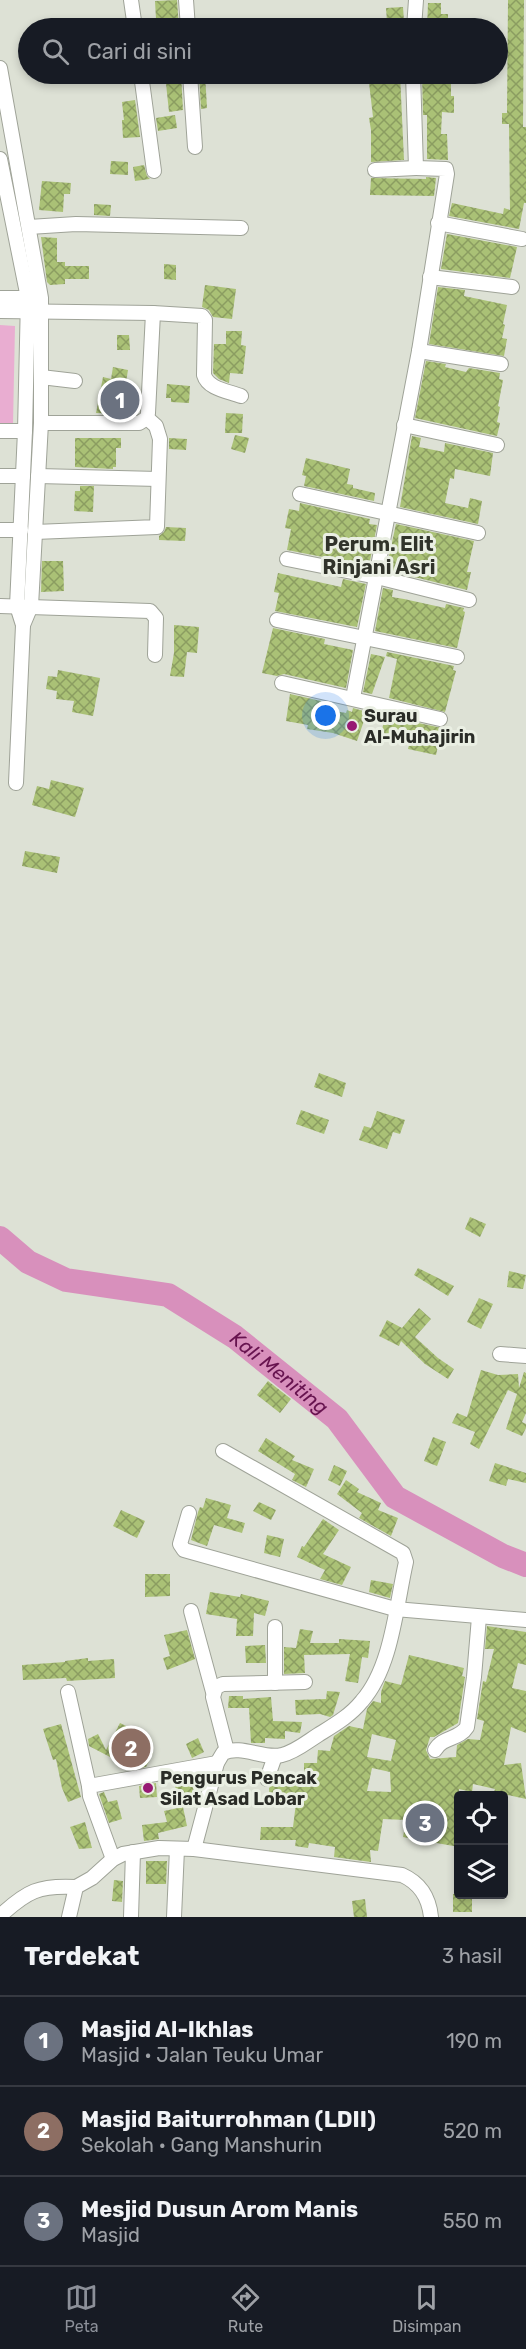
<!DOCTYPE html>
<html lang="id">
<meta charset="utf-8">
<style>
body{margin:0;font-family:Rubik,sans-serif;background:#242831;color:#f1f3f6}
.controls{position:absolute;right:18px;bottom:18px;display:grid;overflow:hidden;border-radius:6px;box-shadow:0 3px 9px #0003}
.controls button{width:54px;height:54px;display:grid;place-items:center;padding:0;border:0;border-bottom:2px solid #363941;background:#171b24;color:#f1f3f6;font:30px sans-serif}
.you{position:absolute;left:326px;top:716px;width:21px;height:21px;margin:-15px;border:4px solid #fff;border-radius:50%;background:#1a73e8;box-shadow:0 0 0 9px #1a73e833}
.badge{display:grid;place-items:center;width:39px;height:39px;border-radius:50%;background:#8c9099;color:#fff;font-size:20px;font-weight:700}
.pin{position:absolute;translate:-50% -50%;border:3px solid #fff;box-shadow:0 2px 6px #0006}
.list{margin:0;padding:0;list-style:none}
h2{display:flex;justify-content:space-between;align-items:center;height:78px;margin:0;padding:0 24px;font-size:26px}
h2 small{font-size:20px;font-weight:400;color:#9ea1a6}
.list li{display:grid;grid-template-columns:39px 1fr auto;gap:18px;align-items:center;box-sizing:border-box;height:90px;padding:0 24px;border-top:2px solid #363941}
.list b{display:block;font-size:22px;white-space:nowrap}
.list p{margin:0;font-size:20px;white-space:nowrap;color:#9ea1a6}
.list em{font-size:20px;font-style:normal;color:#9ea1a6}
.icon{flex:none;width:33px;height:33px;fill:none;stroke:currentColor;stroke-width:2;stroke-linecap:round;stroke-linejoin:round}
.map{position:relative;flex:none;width:526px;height:1917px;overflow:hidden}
.search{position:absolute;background:#171b24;box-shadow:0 3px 9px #0003;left:18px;right:18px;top:18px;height:66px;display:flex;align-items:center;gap:15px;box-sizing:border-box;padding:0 21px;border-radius:33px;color:#9ea1a6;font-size:22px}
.sheet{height:348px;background:#171b24}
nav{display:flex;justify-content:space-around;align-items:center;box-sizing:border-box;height:84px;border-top:2px solid #363941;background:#171b24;font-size:16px;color:#9ea1a6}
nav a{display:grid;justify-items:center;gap:3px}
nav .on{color:#8c9099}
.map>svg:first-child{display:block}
.pitch{fill:#e9add1}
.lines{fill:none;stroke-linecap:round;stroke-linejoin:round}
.river{stroke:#d890bc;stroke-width:24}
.building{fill:url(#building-cross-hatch);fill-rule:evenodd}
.minor-casing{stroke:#9fa398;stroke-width:16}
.minor{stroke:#fff;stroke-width:14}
.poi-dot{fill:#971a73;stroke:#eaefe3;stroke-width:2}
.labels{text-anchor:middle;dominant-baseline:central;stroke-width:6;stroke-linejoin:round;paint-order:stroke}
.poi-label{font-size:18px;font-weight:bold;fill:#2a2c27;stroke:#eaefe3;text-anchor:start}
.neighbourhood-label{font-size:20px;font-weight:bold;fill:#30332a;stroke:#eaefe3}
.water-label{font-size:20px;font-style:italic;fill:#67134f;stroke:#eaefe3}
</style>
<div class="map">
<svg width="526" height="1917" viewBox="0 0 526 1917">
<defs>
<pattern id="building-cross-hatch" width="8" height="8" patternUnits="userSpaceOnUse" patternTransform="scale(1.5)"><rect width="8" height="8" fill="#aac176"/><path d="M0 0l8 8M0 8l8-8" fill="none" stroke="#8b9d61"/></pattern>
</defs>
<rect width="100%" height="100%" fill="#dde1d5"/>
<!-- pitch -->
<polygon class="pitch" points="0,325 15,326 13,424 0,424"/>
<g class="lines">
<!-- river -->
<path class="river" id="s1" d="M0,1238L28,1262L66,1280L168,1295L235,1337L337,1419L395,1497L503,1556L526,1565"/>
</g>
<!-- building -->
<g class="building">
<polygon points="177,0 179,28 164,28 163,18 156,19 155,1"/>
<polygon points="508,0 524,0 523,127 526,127 526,203 524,203 519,229 449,216 452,203 503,214 504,208 510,210 509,124 502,124 502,113 507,113"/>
<polygon points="428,3 441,3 441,14 448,14 448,28 427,28"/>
<polygon points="403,7 404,21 387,22 386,8"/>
<polygon points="165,74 181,74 183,110 169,112"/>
<polygon points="199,74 205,74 207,108 201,109"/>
<polygon points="368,74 400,74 404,160 371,162 371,130 369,118 373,117"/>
<polygon points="422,74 451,74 451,96 454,96 454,113 442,112 441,134 447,134 448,160 427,159 427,115 423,115"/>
<polygon points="135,100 140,137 123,138 122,120 124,120 122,102"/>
<polygon points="175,115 177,128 158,131 156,118"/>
<polygon points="111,161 128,162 128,175 110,174"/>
<polygon points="144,165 147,176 150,179 135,181 133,167"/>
<polygon points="426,177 436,178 434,196 370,195 371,178 426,179"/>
<polygon points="42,181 71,183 70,194 64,194 63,212 39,210"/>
<polygon points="94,204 111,205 110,216 94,215"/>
<polygon points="447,234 517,247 510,278 441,269"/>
<polygon points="41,237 57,238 57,262 65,262 65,266 89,266 89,279 65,279 65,284 50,285 47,282"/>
<polygon points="164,264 176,265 176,280 164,279"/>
<polygon points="205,285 236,289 232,319 213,317 209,310 202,307"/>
<polygon points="438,287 465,290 464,296 507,305 503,324 505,325 502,338 507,339 504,356 429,344"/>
<polygon points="226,331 242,331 241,345 246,346 243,374 230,373 229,383 219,379 213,373 214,344 226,344"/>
<polygon points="117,335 129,335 130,350 117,350"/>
<polygon points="426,361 446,364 445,367 466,372 469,368 500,373 499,379 503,380 498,406 500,407 497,422 500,423 497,436 415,418"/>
<polygon points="113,367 128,370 126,382 134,383 127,414 96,413 103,377 111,379"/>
<polygon points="167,384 190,386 189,403 171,402 171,398 166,398"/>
<polygon points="226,413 243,414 242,433 225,433"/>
<polygon points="235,435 249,438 245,453 231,449"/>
<polygon points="412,436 421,438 419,447 444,452 445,443 493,453 490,476 455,469 454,479 450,478 445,503 468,508 470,498 482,501 478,524 400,507"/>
<polygon points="75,438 121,438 121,448 116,448 116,467 113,467 113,469 75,467"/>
<polygon points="169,438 187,439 186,450 169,449"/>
<polygon points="306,458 350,469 347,484 353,485 353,488 375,493 374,501 304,486 306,476 302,475"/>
<polygon points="80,486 94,486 93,512 74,511 75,491 80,491"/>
<polygon points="300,503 370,519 369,524 377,525 369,566 287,550 291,529 285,528 289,509 299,511"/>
<polygon points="396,524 474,541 467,572 471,572 467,590 386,570"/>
<polygon points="166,527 186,528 185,541 159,540 159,536 164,532"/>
<polygon points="42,561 63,561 64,591 41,592"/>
<polygon points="278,573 341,587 343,579 366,584 357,627 275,611 279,593 274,592"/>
<polygon points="383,588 393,590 392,597 404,599 445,608 446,604 464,608 463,611 465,612 457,648 375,631"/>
<polygon points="174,625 199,627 197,653 187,652 184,677 170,676 174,653"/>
<polygon points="273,628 325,639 324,644 353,650 346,688 284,674 277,676 262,673"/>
<polygon points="387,652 454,666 453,670 456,671 445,712 389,698 397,659 386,656"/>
<polygon points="371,654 385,657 372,694 363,692"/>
<polygon points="58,670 100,678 93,716 72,712 74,701 56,699 57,691 46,689 48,676 57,677"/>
<polygon points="290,694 321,701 320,708 346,713 347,710 352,712 353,708 367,712 357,741 333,733 307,729 308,725 286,721"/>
<polygon points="385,716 442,728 436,755 408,749 409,745 380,739"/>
<polygon points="51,780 84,788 75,817 32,805 37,786 49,789"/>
<polygon points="25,851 60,857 57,873 22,866"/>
<polygon points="319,1073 346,1083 342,1097 314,1087"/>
<polygon points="301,1110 329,1120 324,1134 296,1124"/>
<polygon points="377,1111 405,1120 400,1134 393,1132 387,1149 359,1140 364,1126 371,1128"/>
<polygon points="470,1217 486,1224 480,1237 465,1229"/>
<polygon points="418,1268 454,1286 448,1296 414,1275"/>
<polygon points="509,1271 526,1275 523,1289 507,1287"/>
<polygon points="479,1298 493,1304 481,1329 467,1322"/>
<polygon points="419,1308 431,1319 415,1337 438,1358 454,1369 448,1379 425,1364 401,1341 399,1346 379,1336 387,1320 402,1328"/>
<polygon points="481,1370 498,1375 518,1374 519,1388 524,1372 526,1373 526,1413 522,1422 526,1424 526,1428 522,1436 506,1429 517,1394 508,1390 479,1449 470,1444 475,1432 452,1423 457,1413 467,1417"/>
<polygon points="268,1381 291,1399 280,1413 257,1395"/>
<polygon points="433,1437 446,1442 437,1466 424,1461"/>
<polygon points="266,1438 295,1456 292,1460 314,1469 306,1487 292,1480 295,1474 258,1451"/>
<polygon points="495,1463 526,1473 526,1483 508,1479 506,1486 489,1481"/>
<polygon points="334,1465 347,1471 340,1486 328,1480"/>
<polygon points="346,1480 359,1489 357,1492 381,1503 378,1510 398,1518 391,1536 359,1518 362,1513 337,1494"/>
<polygon points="206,1498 231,1505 227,1518 245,1523 242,1533 214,1525 207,1546 191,1540 198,1512 200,1507 203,1508"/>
<polygon points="259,1502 276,1510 271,1520 253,1511"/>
<polygon points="121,1510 145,1521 137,1538 113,1526"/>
<polygon points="323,1519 339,1530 323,1554 351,1567 342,1585 320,1579 325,1570 297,1557 302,1546 304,1547"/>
<polygon points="267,1535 284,1539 280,1557 264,1553"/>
<polygon points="145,1574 170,1574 170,1596 145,1597"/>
<polygon points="371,1580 393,1584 390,1598 369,1592"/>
<polygon points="210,1592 240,1597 241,1594 269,1601 265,1616 254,1613 253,1636 236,1636 237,1619 206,1614"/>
<path d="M487,1626L526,1632V1665L518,1663L512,1688L526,1691V1733L511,1727L504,1765L521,1763L526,1799L494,1792L495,1789L473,1784L472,1792L459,1789V1847L403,1837L406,1820L383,1819L378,1851L370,1850L371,1862L334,1857L335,1847L309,1843L308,1848L295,1846L296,1840H260L261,1827H293L296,1803L270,1805L269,1788L275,1782L278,1775L285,1773L304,1778V1763H317L318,1750L330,1751L334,1736L349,1726L363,1729L367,1709L373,1701L381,1703V1692L385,1681L401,1685L409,1655L464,1668L462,1676L465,1677L458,1723L434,1737H430L426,1750L430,1759L456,1757L457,1745L468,1739L480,1740L484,1721L477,1719L483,1681L486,1682L494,1649H485ZM372,1734L396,1740L391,1761L367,1757ZM372,1768L390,1772L391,1792L367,1791Z"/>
<polygon points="300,1629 313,1631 310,1643 339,1643 339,1639 370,1641 368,1658 362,1657 358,1683 345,1681 350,1654 304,1655 305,1673 284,1674 284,1647 296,1648"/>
<polygon points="187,1630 195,1659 167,1670 163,1658 170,1656 164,1635"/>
<polygon points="265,1645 266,1663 246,1663 245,1646"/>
<polygon points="88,1658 88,1661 114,1659 115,1678 67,1681 66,1678 23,1680 22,1665 65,1662 65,1661"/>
<polygon points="327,1691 340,1692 333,1715 330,1717 320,1714 296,1715 295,1700 326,1699"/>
<polygon points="229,1696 243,1696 243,1699 271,1697 273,1721 302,1722 300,1733 285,1731 285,1739 265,1738 265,1743 251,1743 249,1708 228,1708"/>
<polygon points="120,1723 152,1739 153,1753 146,1767 133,1769 89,1746 88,1739 98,1734 106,1750"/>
<polygon points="61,1724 81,1797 68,1802 62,1788 56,1759 53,1760 43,1729"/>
<polygon points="198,1738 204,1752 192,1758 186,1744"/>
<polygon points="189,1778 196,1795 181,1801 174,1784"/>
<polygon points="156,1783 157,1797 140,1798 139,1786"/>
<polygon points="104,1792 108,1802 117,1800 122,1819 109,1823 99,1794"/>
<polygon points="183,1807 187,1826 158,1833 159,1839 144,1841 142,1825 167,1822 164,1811"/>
<polygon points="85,1822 92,1848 79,1849 70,1827"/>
<polygon points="146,1861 167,1861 166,1884 146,1884"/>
<polygon points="114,1880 123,1881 122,1902 112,1901"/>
<rect x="453" y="1894" width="19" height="18"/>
<polygon points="365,1899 367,1917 354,1917 352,1901"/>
</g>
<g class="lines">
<defs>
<g id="minor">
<polyline points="131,0 135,28"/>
<polyline points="186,0 188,28"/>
<polyline points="414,28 416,0"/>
<polyline points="0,68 41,298 41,423 31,606 23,625 16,783"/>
<polyline points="141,74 154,171"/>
<polyline points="190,74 195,147"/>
<polyline points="0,159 28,298 25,431 17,606 23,625"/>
<polyline points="375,170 416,168"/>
<polyline points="438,223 522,239"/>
<polyline points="29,227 76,224 241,228"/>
<polyline points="430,277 512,287"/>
<polyline points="0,298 34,298"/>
<path d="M0,311L153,313L202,316L205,320L204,375C208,389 228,391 241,396"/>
<polyline points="419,351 501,364"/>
<polyline points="41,377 75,381"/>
<polyline points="41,423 139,423 147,418 148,413 153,313"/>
<polyline points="404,425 497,445"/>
<polyline points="0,431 25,431"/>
<polyline points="0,476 23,476"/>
<polyline points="38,476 158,479"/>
<polyline points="300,494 478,533"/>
<polyline points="0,530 21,530"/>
<polyline points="35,532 157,527 160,439 156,426 147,418"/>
<polyline points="287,559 377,577 469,600"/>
<polyline points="0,606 150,611 156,618 155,655"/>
<polyline points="277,620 457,657"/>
<polyline points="282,683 440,719"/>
<polyline points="353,698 419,351 447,174 446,169 416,168 413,74"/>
<polyline points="500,1354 526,1356"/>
<polyline points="189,1513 180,1544 184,1550 395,1609 526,1620"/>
<polyline points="191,1611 213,1692"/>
<polyline points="275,1683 275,1627"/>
<polyline points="68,1692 89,1786"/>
<path d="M435,1750C443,1736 459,1740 467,1727L474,1677L479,1617"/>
<polyline points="227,1751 213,1697 216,1687 223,1684 305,1682"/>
<polyline points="267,1779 275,1756"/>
<path d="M194,1849L402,1875C420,1883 429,1897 431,1917"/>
<polyline points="113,1859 90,1796 89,1786 217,1763"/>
<path d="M0,1916C27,1891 39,1885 76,1887"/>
<path d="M69,1917L76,1887L92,1878L113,1859L123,1854L159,1848L194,1849L217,1763L223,1753C241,1744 264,1760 282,1755C295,1752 307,1742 318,1735C334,1725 350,1716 362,1701C392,1667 396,1606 406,1562L403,1553L223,1451"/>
<polyline points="131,1917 133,1852"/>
<polyline points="174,1917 177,1849"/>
</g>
</defs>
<!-- minor casing -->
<use href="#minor" class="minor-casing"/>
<!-- minor -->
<use href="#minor" class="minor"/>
</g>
<!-- markers -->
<g class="poi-dot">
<circle cx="352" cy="726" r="6"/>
<circle cx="148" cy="1788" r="6"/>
</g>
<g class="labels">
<!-- poi labels -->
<g class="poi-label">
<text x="364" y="716">Surau<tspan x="364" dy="21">Al-Muhajirin</tspan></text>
<text x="160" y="1778">Pengurus Pencak<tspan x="160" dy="21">Silat Asad Lobar</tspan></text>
</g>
<!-- neighbourhood labels -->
<g class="neighbourhood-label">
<text x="379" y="544">Perum. Elit<tspan x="379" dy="23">Rinjani Asri</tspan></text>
</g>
<!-- water labels -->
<g class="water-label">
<text stroke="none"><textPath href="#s1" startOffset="318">Kali Meniting</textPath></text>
</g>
</g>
</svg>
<div class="controls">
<button><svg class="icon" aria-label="locate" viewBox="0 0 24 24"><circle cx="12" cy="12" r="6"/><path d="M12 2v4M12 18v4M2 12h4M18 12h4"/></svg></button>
<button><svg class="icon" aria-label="layers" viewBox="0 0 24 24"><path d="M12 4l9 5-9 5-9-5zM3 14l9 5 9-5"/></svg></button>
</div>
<div class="you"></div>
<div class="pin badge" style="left:120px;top:400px;background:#6b7280">1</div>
<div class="pin badge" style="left:131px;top:1748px;background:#8d6e63">2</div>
<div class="pin badge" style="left:425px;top:1823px;background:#6b7280">3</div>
<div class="search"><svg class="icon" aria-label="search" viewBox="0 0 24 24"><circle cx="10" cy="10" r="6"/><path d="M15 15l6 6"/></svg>Cari di sini</div>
</div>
<section class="sheet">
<h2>Terdekat<small>3 hasil</small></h2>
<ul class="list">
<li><span class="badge" style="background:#6b7280">1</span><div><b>Masjid Al-Ikhlas</b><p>Masjid · Jalan Teuku Umar</p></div><em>190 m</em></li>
<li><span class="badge" style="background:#8d6e63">2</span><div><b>Masjid Baiturrohman (LDII)</b><p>Sekolah · Gang Manshurin</p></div><em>520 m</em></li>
<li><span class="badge" style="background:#6b7280">3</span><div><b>Mesjid Dusun Arom Manis</b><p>Masjid</p></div><em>550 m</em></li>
</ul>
</section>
<nav>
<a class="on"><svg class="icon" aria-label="map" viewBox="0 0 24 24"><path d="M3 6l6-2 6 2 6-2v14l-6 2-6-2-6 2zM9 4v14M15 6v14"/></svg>Peta</a>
<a><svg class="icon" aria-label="directions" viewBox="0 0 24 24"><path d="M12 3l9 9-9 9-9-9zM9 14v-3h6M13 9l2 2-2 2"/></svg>Rute</a>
<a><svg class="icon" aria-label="saved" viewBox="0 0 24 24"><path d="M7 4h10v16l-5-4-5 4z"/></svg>Disimpan</a>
</nav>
